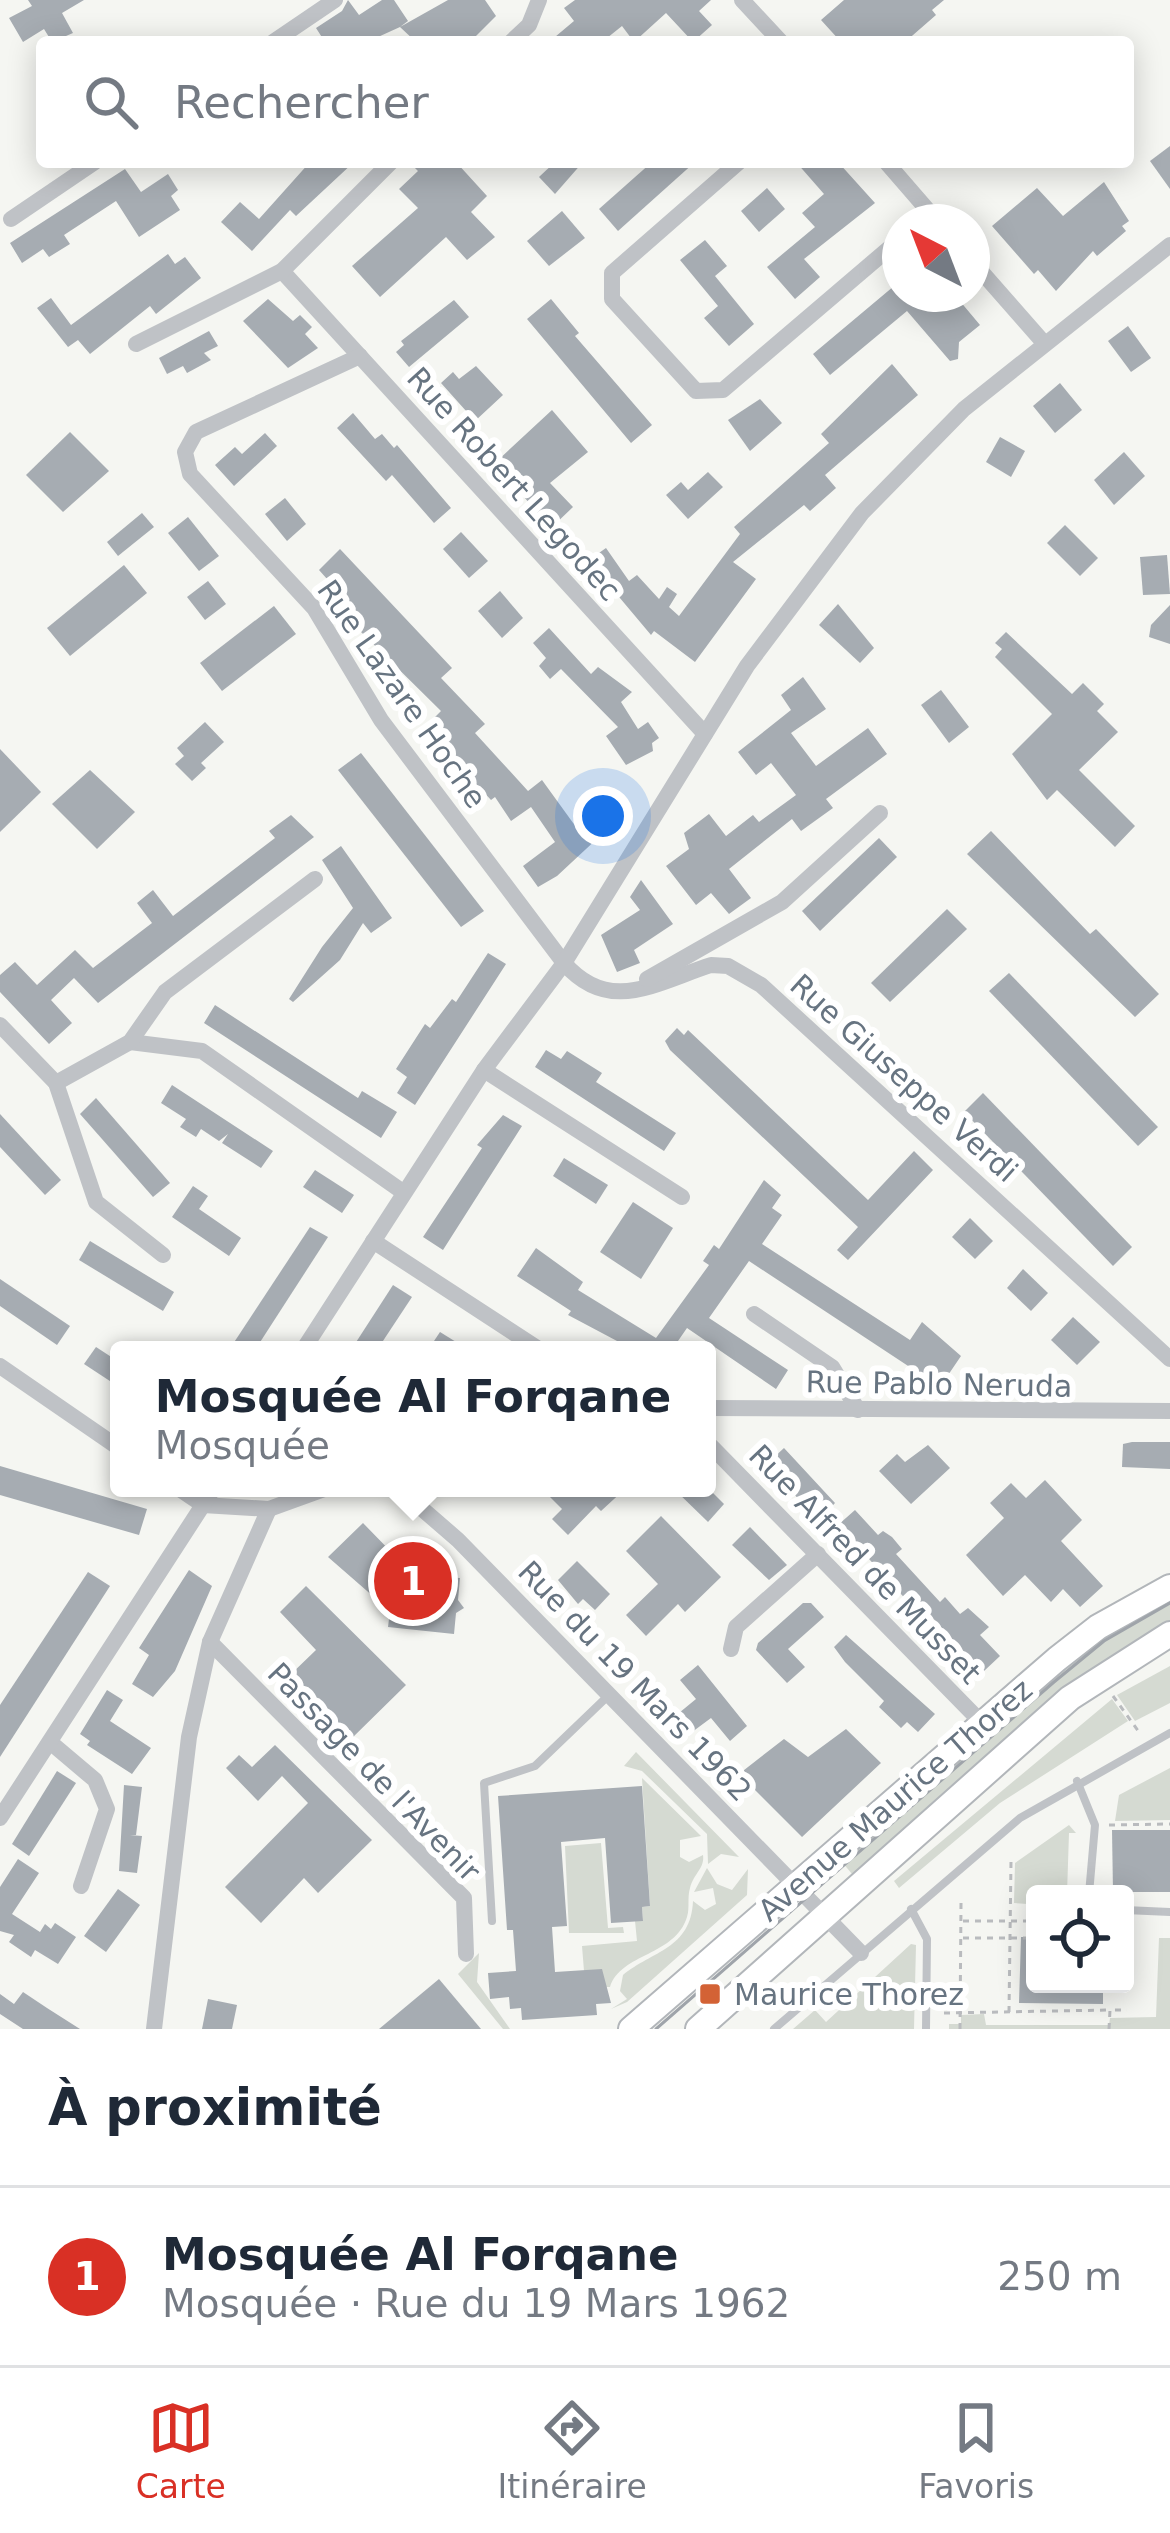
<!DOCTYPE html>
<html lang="fr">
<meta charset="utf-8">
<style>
body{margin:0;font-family:"DejaVu Sans",sans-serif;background:#f2f2f3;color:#1f2937}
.controls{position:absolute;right:36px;bottom:36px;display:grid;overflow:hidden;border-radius:12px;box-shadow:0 6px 30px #0003}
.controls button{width:108px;height:108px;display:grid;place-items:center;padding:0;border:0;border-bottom:3px solid #e0e1e3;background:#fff;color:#1f2937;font:60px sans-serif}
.compass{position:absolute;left:882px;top:204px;width:108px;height:108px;border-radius:50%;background:#fff;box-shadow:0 6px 30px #0003;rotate:318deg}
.you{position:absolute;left:603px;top:816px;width:42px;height:42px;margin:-30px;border:9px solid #fff;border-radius:50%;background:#1a73e8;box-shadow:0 0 0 18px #1a73e833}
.badge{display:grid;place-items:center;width:78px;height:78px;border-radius:50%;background:#d93025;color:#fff;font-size:39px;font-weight:700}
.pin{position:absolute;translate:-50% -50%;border:6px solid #fff;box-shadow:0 3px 12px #0006}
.popup{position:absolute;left:110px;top:1341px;width:606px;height:156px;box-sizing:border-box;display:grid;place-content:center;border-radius:12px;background:#fff;filter:drop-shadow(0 3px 9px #0005);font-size:39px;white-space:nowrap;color:#747a83}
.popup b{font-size:45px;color:#1f2937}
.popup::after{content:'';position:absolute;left:50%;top:100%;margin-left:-24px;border:24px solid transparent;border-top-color:#fff}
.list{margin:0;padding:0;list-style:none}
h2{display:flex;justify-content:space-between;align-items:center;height:156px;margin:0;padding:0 48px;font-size:51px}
h2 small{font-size:39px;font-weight:400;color:#747a83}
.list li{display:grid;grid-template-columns:78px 1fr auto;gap:36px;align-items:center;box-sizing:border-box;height:180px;padding:0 48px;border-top:3px solid #e0e1e3}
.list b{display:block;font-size:45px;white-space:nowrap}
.list p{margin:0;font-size:39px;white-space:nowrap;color:#747a83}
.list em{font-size:39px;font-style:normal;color:#747a83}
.icon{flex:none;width:66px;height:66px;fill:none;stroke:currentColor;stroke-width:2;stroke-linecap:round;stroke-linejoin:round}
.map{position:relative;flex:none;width:1170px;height:2029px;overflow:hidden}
.search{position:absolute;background:#fff;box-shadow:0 6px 30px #0003;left:36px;right:36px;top:36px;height:132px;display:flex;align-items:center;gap:30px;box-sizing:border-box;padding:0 42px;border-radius:12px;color:#747a83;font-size:45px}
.sheet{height:336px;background:#fff}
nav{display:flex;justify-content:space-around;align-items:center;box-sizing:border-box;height:168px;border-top:3px solid #e0e1e3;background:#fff;font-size:33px;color:#747a83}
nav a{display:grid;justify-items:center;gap:6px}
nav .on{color:#d93025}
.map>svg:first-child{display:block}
.green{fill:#d5dad2}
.building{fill:#a6acb2}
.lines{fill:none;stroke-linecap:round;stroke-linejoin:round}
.secondary-casing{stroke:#b2b6ba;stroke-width:28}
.path{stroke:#b9bbbe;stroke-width:3;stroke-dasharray:6 6;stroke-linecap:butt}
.lane{stroke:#bfc2c6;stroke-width:8}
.street{stroke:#bfc2c6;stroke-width:16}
.secondary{stroke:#fff;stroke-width:24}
.tram{stroke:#9fa4aa;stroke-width:3}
.poi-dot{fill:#d36235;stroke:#fff;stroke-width:4.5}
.labels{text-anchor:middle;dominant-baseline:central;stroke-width:12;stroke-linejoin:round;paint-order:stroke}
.street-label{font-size:30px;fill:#677481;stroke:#fff}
.poi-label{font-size:30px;fill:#677481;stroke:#fff;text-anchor:start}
</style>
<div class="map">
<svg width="1170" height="2029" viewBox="0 0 1170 2029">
<rect width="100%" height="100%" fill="#f5f6f2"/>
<!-- green -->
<g class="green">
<polygon points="1170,1593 1170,1625 857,1880 837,1856 1066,1659"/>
<polygon points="1170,1666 1170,1703 1135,1721 1117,1695"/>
<polygon points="1112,1699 1128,1721 1000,1803 899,1888 894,1881"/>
<polygon points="636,1752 739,1857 721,1854 708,1864 707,1834 642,1771 624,1766"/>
<polygon points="1170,1768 1170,1820 1115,1821 1119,1795"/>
<path d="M642,1778L701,1836L680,1840V1857L689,1862L703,1855C705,1868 694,1873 690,1888C687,1898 690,1908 687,1917C675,1956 621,1953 610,1987H604L584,1971L582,1946L637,1941L635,1921L643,1920L642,1907L650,1906Z"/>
<polygon points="1069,1825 1076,1833 1069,1833 1067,1894 1035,1894 1035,1916 1028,1916 1028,1904 1014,1903 1015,1863"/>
<polygon points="601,1843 608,1928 623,1927 624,1933 569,1933 565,1846"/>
<path d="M707,1868L717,1884L732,1890L748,1869L747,1895L627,2002L611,2009L627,1999L620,1991L623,1975C652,1951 691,1949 693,1901L705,1910L716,1904L713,1888L694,1892Z"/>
<polygon points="1159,1938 1170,1938 1170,2029 949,2029 949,2024 961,2024 961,2015 984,2014 986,2025 1109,2025 1110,2018 1156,2017"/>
<polygon points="911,1944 916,1945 914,2029 793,2029 815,2010 826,2022"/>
<polygon points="479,1953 477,1982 510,2029 503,2029 458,1974"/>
</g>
<!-- building -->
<g class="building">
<polygon points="28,0 84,0 62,13 73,33 52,42 44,29 23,42 9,18 32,6"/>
<polygon points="348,0 359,15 382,0 394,0 408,21 400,27 448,0 485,0 496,16 470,42 416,42 400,27 367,42 325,42 316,28 342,11"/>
<polygon points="575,0 711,0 699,11 712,25 693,42 666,13 634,42 622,26 602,42 549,42 574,21 564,8"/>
<polygon points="844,0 944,0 932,10 936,15 905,42 841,42 821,20"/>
<polygon points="1170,146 1170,189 1150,161"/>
<polygon points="310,162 354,162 296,216 290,210 252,251 221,222 240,202 259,219"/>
<polygon points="409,162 456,162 487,196 471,212 495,237 467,260 446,237 380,297 352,266 418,208 399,189 418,171"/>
<polygon points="555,162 583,162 555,194 539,177"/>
<polygon points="652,162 695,162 618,231 599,209"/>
<polygon points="796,162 838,162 875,203 804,259 820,277 795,299 767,267 815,227 802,213 824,194"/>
<polygon points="125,169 141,192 168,174 178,190 171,196 180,210 139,237 116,201 64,235 70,244 49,257 43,249 22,263 10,243"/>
<polygon points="1104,182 1129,221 1122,226 1126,231 1097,256 1093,251 1056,291 1038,270 1034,274 992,226 1037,188 1063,216"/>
<polygon points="767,188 785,209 759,232 741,211"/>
<polygon points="562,211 585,238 549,266 527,241"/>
<polygon points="705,240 727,266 715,276 754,324 729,346 704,318 718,306 680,260"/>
<polygon points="168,254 175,264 185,257 201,278 156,314 150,306 90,354 78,340 68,347 37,308 51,298 71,325"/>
<polygon points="900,281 900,294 954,294 980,325 959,342 958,359 950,361 907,311 830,375 813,354"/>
<polygon points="268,299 293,321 300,315 312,327 305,334 318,348 288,368 243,321"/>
<polygon points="551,299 579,333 575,336 652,425 631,443 527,319"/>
<polygon points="454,300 469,317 409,367 396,352 404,345 401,341"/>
<polygon points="1128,326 1151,358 1131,372 1108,341"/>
<polygon points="209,331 218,346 204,353 211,360 187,373 183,366 167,374 159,358"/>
<polygon points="892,364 918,395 825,475 836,488 810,511 804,505 733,562 756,579 695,662 654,631 651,635 609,585 603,589 586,562 606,548 629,581 637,575 659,599 667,587 677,594 669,607 679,616 740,534 734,527 829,443 821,434"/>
<polygon points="476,366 503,395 475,421 441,383 453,372 459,379"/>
<polygon points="1060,383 1082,410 1055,433 1033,406"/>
<polygon points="760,399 782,423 750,451 728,420"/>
<polygon points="552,410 588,452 550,483 573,507 550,529 496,462"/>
<polygon points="353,413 375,439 382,434 394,448 397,445 451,508 434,523 392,475 386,481 337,428"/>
<polygon points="70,432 109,471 63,512 26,475"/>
<polygon points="265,433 277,446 234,486 215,465 235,447 242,454"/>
<polygon points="1000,437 1025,451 1011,477 986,462"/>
<polygon points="1124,452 1145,476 1114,505 1094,480"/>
<polygon points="708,472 723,487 688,519 666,495 681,482 688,490"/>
<polygon points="285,498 306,524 287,541 265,514"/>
<polygon points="142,513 154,527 118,556 107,542"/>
<polygon points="188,517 219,556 199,571 168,533"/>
<polygon points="1065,525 1098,558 1080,576 1047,543"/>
<polygon points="461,532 488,561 469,578 443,549"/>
<polygon points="340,549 452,668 441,678 485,724 475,733 528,791 542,780 576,827 587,819 600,836 557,876 538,887 523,866 555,842 531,807 511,821 495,797 491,800 466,773 427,725 441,711 361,632 355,620 360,616 319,570"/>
<polygon points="1167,555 1170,594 1143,595 1140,557"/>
<polygon points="124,565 147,593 70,656 47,628"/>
<polygon points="208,581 226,604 205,620 187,597"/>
<polygon points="500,591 523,618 502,638 478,611"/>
<polygon points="838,604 874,648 860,663 819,625"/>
<polygon points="1170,605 1170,644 1149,637 1151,625"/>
<polygon points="274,606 296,634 222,691 200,663"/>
<polygon points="549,628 591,674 598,667 632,692 621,702 638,729 648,722 659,738 652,743 653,751 626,765 606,736 618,727 561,669 550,679 539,666 546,658 533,643"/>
<polygon points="1006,632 1072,694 1083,683 1104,704 1097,711 1118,732 1079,770 1135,826 1115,847 1057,790 1047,800 1012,754 1052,714 995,657 1002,649 995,643"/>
<polygon points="803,677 826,709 791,733 816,766 868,728 887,754 826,799 833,808 801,831 792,819 729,869 751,898 729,914 711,893 696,905 666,866 689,849 684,833 709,814 726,836 753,815 759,822 796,795 771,763 756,775 738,752 791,710 781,695"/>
<polygon points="941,690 969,727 949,743 921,705"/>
<polygon points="205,722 224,742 201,763 206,768 192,781 175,764 184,756 177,748"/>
<polygon points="0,749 41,792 0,832"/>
<polygon points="361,753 484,911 461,927 338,770"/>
<polygon points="90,770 135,812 97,849 52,804"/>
<polygon points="291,815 314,837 98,1003 74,978 51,1000 72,1023 49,1044 0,992 0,975 15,962 37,985 75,950 93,968 152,923 137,903 153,890 173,916 275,838 269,831"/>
<polygon points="991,831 1090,934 1096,929 1159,994 1135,1017 967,854"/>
<polygon points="879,838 897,857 820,931 802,911"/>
<polygon points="341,846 392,918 371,933 363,923 340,960 293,1002 289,999 322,947 353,908 322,860"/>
<polygon points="641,880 673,924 634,950 640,963 617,972 601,935 640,910 630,897"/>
<polygon points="947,909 967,929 890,1002 871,983"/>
<polygon points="488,953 506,964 415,1105 397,1093 407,1077 396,1069 425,1024 430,1028 452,999 456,1002"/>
<polygon points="1009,973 1158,1127 1138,1146 989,991"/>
<polygon points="215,1005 358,1098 362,1091 397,1112 381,1138 204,1023"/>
<polygon points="677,1028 684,1035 688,1030 868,1200 914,1151 933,1170 848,1260 837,1250 858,1227 670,1050 665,1041"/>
<polygon points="546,1050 561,1059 567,1051 602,1073 596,1082 676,1133 664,1151 535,1067"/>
<polygon points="172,1085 273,1151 261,1168 222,1143 228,1134 219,1141 201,1129 196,1137 180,1127 186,1119 161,1103"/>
<polygon points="983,1093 1132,1247 1113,1266 964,1112"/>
<polygon points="96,1098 170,1183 153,1197 80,1114"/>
<polygon points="0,1114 61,1180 45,1195 0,1147"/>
<polygon points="503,1115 522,1126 443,1250 423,1237 482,1148 477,1145"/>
<polygon points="564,1158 608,1185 596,1204 553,1176"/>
<polygon points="315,1170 354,1195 342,1213 303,1187"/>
<polygon points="764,1180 781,1195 772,1208 782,1215 762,1244 910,1340 922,1322 961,1356 940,1387 749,1261 709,1318 788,1370 776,1389 687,1328 678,1341 692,1350 634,1350 568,1315 571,1311 517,1276 536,1248 583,1282 578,1290 656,1338 709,1265 703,1261 714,1245 719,1249"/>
<polygon points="193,1186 208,1196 199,1209 241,1238 229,1256 172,1217"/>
<polygon points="633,1202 673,1228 641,1279 600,1252"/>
<polygon points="970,1218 993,1241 975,1259 952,1237"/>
<polygon points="310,1227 328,1237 255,1350 229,1350"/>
<polygon points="90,1241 174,1292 163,1311 79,1260"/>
<polygon points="1023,1269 1048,1293 1031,1311 1007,1288"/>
<polygon points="0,1279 70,1326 57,1345 0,1306"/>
<polygon points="393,1285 412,1297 377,1350 351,1350"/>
<polygon points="1073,1317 1100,1342 1077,1365 1051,1340"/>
<polygon points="440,1332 469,1350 428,1350"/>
<polygon points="96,1347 119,1362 119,1387 84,1364"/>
<polygon points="1132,1442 1170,1442 1170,1469 1122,1467 1123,1444"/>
<polygon points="928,1445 950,1468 911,1504 879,1471 897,1454 905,1462"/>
<polygon points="784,1448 835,1503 822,1517 816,1510 812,1514 774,1472 770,1461"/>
<polygon points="0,1466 147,1509 139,1535 0,1495"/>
<polygon points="1045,1480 1082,1520 1061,1541 1103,1586 1080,1607 1063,1589 1051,1602 1025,1575 1003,1596 966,1555 1004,1518 990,1503 1011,1483 1026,1498"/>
<polygon points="541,1488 626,1488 601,1511 596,1506 568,1535 552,1519 562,1509"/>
<polygon points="673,1488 708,1488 724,1504 708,1522"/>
<polygon points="855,1510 878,1535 883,1531 892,1537 902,1549 896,1554 940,1602 945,1597 960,1614 968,1608 989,1627 980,1635 1000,1656 983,1672 917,1601 911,1605 838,1525"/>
<polygon points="661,1516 721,1577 685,1612 678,1604 646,1636 626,1615 658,1584 626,1551"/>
<polygon points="363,1523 399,1560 415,1544 447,1577 460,1578 458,1600 464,1608 456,1613 454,1634 388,1627 390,1611 328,1557"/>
<polygon points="750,1527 787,1565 769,1580 732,1545"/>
<polygon points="577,1561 610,1594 595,1610 583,1599 578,1604 558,1580"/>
<polygon points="189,1570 212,1586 175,1671 153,1697 132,1684 149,1655 139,1648"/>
<polygon points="88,1572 110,1586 0,1757 0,1705"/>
<polygon points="306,1586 406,1685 350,1740 288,1677 316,1650 280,1612"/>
<polygon points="803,1603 811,1603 824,1617 788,1649 805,1667 787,1683 756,1650 758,1643"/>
<polygon points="846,1635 935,1714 918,1732 907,1722 901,1728 879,1707 884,1701 845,1662 834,1647"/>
<polygon points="698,1665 747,1726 730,1741 711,1718 684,1738 668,1722 696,1699 680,1680"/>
<polygon points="107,1690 123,1700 110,1721 151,1748 132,1774 87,1745 90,1741 80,1734"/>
<polygon points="846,1729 881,1763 802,1837 739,1774 784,1739 808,1757"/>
<polygon points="275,1745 372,1840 318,1893 304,1878 261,1923 225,1887 308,1803 282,1776 258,1801 226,1768 239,1755 252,1767"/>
<polygon points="57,1771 76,1783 29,1856 12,1844"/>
<polygon points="124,1785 142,1787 136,1835 130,1835 142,1836 137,1873 119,1871"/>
<polygon points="642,1786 650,1906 642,1907 643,1921 611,1923 605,1838 561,1842 567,1926 552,1927 555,1972 602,1969 611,2003 596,2004 597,2015 522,2020 521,2008 510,2009 509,1997 490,1999 488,1973 516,1971 513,1930 507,1930 498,1796"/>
<polygon points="1112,1830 1170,1830 1170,1892 1113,1892"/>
<polygon points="18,1859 39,1873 12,1914 40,1932 45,1924 51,1929 55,1923 76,1937 58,1964 35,1950 31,1957 9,1942 14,1935 0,1931 0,1887"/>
<polygon points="118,1889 140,1905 106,1952 84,1936"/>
<polygon points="1021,1937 1035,1937 1035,1984 1103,1984 1103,2004 1019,2003"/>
<polygon points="439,1979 481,2029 379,2029"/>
<polygon points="23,1992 47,2008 80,2029 23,2029 0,2014 0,1994 14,2004"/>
<polygon points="208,1999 237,2005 232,2029 202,2029"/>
</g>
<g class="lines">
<defs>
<g id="secondary">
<polyline points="631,2029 1057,1659 1098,1627 1170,1587"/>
<polyline points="698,2029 1070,1698 1170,1634"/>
</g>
</defs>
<!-- secondary casing -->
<use href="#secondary" class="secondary-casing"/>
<!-- path -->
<g class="path">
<polyline points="1113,1696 1139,1732"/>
<polyline points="1109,1825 1170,1824"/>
<polyline points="963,1921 1035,1921"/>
<polyline points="963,1938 1035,1938"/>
<polyline points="1009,2012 1011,1861"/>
<polyline points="944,2013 1110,2010"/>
<polyline points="960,2029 961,1903"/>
<polyline points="1109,2029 1110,2010 1127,2010"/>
</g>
<!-- lane -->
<g class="lane">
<polyline points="1077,1781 1095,1825 1089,1894"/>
<polyline points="911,1909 927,1939 926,2029"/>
<polyline points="1125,1910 1170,1912"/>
<polyline points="492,1921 484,1783 535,1766 609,1695"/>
<polyline points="774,2029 1020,1818 1170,1733"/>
</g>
<!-- street -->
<g class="street">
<polyline points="742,0 781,42"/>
<polyline points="273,42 335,0"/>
<polyline points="511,42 529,25 539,0"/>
<polyline points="739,162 612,273 612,299 696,391 723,390 900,239"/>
<polyline points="886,162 938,222"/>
<polyline points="11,219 95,162"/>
<polyline points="972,261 1044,343"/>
<polyline points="282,271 705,734"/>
<polyline points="136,344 282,271 391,162"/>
<path d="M360,356L196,432L185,452L190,474L314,608L381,720L564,963C609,1015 655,983 711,965L728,966L761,985L1170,1359"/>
<polyline points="647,979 782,902 880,813"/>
<polyline points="0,1025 56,1083 96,1202 163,1255"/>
<polyline points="130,1042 202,1051 403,1192"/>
<polyline points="484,1070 682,1197"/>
<polyline points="56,1083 130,1042 165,992 315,879"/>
<polyline points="373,1241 540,1350"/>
<polyline points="754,1314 832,1367 858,1410"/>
<polyline points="303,1350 484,1070 564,963 747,666 862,513 964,409 1170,245"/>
<polyline points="0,1366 119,1448"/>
<polyline points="707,1408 1170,1411"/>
<polyline points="707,1442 983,1724"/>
<polyline points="178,1488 203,1505"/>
<polyline points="398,1488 458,1540 861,1953"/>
<polyline points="203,1505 269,1509 327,1488"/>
<polyline points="210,1642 464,1898 466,1954"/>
<polyline points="731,1649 736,1627 818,1554"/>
<polyline points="50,1742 95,1780 107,1809 81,1886"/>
<polyline points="0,1818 214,1488"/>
<polyline points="154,2029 189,1737 210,1642 269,1509"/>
</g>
<!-- secondary -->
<use href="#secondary" class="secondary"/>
<!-- tram -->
<polyline class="tram" points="656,2029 1054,1682 1104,1641 1170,1603"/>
</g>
<!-- markers -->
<rect class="poi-dot" x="698" y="1982" width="24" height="24" rx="6"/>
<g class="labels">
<!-- street labels -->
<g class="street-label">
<text transform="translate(514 484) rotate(48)">Rue Robert Legodec</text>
<text transform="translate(402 694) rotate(55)">Rue Lazare Hoche</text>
<text transform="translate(904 1078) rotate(42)">Rue Giuseppe Verdi</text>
<text transform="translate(939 1384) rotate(1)">Rue Pablo Neruda</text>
<text transform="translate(865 1564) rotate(46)">Rue Alfred de Musset</text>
<text transform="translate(635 1681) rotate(46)">Rue du 19 Mars 1962</text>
<text transform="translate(374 1772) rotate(46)">Passage de l'Avenir</text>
<text transform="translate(895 1800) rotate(-41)">Avenue Maurice Thorez</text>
</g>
<!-- poi labels -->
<g class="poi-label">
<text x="734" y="1994">Maurice Thorez</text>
</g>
</g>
</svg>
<div class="controls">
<button><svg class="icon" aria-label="locate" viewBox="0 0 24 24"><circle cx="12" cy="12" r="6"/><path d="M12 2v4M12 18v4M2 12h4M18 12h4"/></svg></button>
</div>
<svg class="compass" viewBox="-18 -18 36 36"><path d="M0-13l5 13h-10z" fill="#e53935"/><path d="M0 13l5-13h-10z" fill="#747a83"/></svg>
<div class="you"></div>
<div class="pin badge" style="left:413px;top:1581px">1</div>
<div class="popup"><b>Mosquée Al Forqane</b>Mosquée</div>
<div class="search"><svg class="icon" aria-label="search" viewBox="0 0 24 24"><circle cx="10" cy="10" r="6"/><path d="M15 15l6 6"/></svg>Rechercher</div>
</div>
<section class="sheet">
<h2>À proximité<small></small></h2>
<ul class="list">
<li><span class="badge">1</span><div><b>Mosquée Al Forqane</b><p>Mosquée · Rue du 19 Mars 1962</p></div><em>250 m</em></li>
</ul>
</section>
<nav>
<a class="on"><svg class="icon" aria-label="map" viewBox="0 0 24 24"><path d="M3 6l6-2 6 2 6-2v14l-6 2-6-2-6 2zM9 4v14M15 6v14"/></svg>Carte</a>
<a><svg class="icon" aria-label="directions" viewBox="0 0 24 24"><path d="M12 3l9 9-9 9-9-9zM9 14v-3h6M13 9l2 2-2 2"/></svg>Itinéraire</a>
<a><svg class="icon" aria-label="saved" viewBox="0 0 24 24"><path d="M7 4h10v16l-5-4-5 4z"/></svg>Favoris</a>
</nav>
